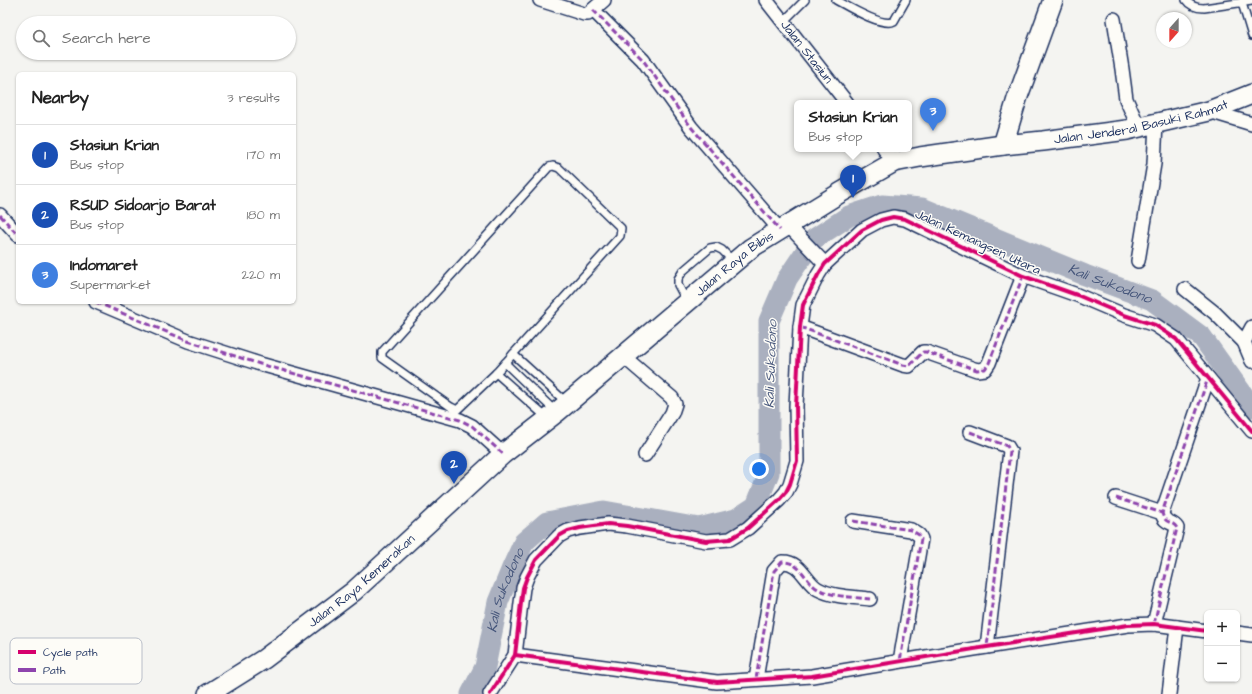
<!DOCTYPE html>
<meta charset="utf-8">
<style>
body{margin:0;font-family:"Architects Daughter",sans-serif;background:#f2f2f2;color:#222}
.controls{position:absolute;right:12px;bottom:12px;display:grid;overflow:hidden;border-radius:6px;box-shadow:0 1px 3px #0004}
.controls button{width:36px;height:36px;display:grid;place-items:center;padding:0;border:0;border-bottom:1px solid #e0e0e0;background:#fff;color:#222;font:20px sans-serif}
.compass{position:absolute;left:1156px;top:12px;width:36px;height:36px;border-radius:50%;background:#fff;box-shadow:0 1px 3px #0004;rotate:201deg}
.you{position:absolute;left:759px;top:469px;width:14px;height:14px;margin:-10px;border:3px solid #fff;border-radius:50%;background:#1a73e8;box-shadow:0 0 0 6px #1a73e833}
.badge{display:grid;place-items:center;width:26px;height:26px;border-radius:50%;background:#1a73e8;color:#fff;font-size:13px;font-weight:700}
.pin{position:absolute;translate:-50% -33px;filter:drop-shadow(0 1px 2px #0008)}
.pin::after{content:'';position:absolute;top:21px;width:14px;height:12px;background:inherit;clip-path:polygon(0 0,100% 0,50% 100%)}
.popup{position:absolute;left:794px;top:100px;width:118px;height:52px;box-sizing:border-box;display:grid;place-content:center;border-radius:6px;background:#fff;filter:drop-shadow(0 1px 3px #0005);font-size:13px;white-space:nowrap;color:#767676}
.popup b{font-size:15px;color:#222}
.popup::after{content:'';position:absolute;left:50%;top:100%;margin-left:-8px;border:8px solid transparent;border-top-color:#fff}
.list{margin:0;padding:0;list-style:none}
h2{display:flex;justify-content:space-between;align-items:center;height:52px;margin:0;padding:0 16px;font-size:17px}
h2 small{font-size:13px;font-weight:400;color:#767676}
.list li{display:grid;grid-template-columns:26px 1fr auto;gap:12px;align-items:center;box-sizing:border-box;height:60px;padding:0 16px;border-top:1px solid #e0e0e0}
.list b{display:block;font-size:15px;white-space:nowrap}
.list p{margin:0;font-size:13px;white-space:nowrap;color:#767676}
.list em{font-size:13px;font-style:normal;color:#767676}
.icon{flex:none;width:22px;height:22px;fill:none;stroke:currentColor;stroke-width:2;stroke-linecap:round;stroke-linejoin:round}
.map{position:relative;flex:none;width:1252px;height:694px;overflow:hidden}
.search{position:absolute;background:#fff;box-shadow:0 1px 3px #0004;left:16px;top:16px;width:280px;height:44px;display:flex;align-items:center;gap:10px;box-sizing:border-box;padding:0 14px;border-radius:22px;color:#767676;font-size:15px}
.panel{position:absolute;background:#fff;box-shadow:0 1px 3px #0004;left:16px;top:72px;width:280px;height:232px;border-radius:6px}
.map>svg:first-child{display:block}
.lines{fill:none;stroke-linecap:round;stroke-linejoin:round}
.river{stroke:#aab0bf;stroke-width:21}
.lane-casing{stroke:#1b2f5e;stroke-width:10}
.street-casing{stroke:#1b2f5e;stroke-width:16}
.secondary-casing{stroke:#1b2f5e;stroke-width:22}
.lane{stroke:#fdfcf7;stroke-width:7}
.street{stroke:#fdfcf7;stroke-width:13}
.secondary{stroke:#fdfcf7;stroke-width:19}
.quiet{stroke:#8e44ad;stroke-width:3;stroke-dasharray:6 3;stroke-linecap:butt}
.cycleway-casing{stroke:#fdfcf7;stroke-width:6}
.cycleway{stroke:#d6006c;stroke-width:4}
.labels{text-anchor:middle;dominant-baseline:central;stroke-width:3;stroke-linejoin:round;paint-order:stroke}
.street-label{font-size:13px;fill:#1b2f5e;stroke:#fdfcf7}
.water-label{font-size:14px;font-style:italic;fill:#46567b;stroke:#fdfcf7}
.key{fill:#fdfcf7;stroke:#b9bec9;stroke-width:1}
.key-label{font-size:11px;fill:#1b2f5e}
</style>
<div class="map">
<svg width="1252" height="694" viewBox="0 0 1252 694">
<rect width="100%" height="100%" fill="#f4f4f1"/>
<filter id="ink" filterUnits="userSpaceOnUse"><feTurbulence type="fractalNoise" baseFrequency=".025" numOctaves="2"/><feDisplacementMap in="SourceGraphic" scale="8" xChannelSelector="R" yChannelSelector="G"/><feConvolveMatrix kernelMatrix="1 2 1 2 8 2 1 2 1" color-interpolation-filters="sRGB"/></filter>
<g filter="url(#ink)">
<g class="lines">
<!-- river -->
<path class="river" id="s1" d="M471,694L485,667L498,602L512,568L524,542L547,522L604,511L699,528L736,519L756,506L769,473V321L787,279L814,239L849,216L882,205L922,208L1085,275L1152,300L1202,337L1252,407"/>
<defs>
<g id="lane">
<path d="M836,0C847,6 883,28 894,21L906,0"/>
<path d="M1186,0C1190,6 1197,8 1204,8L1252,1"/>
<polyline points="1243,0 1242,3 1252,36"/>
<polyline points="783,22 805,0"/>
<polygon points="553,166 559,168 621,228 620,236 496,373 457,410 451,407 382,358 382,352 549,167"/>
<polyline points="687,302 678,285 678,279 683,271 710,248 716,247 722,250 734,262"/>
<polyline points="513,354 567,403"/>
<polyline points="505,363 556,412"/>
<polyline points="496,373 547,418"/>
</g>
<g id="street">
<polyline points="540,0 584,14 588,14 604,0"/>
<path id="s2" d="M766,0L847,103"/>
<polyline points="593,10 643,60 691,127 780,230"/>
<polyline points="1114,19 1122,69 1126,99 1139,128"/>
<polyline points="1209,111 1252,124"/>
<polyline points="884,149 894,162"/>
<polyline points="0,215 18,235"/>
<polyline points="788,225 825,264"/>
<polyline points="1138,261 1154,164 1156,123"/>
<polyline points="1185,289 1215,313 1244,342 1252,361"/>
<polyline points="96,302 188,341 260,364 460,420 472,426 503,454"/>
<polyline points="800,327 903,365 909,366 923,352 926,352 977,370 985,369 989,363 1023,276"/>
<polyline points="1244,342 1252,327"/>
<polyline points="623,356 672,398 675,404 672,413 645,455"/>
<polyline points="970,432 1007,446 1010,451 987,647"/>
<polyline points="1116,498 1162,513 1208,378"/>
<polyline points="853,521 911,530 919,535 921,539 900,661"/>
<path d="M1154,624L1177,528C1172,520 1165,525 1162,513"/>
<polyline points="1237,633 1252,635"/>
<polyline points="515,655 717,682 812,676 974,649 1128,625 1154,624 1207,631"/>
<path d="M756,679L774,571L782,562C801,561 805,582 818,589C833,597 853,597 870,599"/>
<polyline points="490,694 515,655 521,603 523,588 527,577 536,560 559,536 568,531 580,528 608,524 627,526 706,541 730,539 748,528 779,500 786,492 790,484 797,461 796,406 800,327 803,305 818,275 825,264 862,230 881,220 893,217 905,219 1023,276 1077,295 1124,315 1155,325 1176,339 1252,431"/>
<polyline points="1169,694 1177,627"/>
</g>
<g id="secondary">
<polyline points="1003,145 1017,99 1053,0"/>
<path id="s3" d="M208,694L264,659L354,591L503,454L557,412L751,248L840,193L894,162L920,157L1003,145L1043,141L1127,130L1209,111L1252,94"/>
</g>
</defs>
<!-- lane casing -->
<use href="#lane" class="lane-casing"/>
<!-- street casing -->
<use href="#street" class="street-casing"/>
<!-- secondary casing -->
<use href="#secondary" class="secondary-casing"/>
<!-- lane -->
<use href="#lane" class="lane"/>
<!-- street -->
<use href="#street" class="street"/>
<!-- secondary -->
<use href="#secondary" class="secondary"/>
<!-- quiet -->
<g class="quiet">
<polyline points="593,10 643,60 691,127 780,230"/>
<polyline points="0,215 18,235"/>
<polyline points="96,302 188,341 260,364 460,420 472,426 503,454"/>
<polyline points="800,327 903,365 909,366 923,352 926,352 977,370 985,369 989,363 1023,276"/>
<polyline points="970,432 1007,446 1010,451 987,647"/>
<polyline points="1116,498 1162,513 1208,378"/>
<polyline points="853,521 911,530 919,535 921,539 900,661"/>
<path d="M1154,624L1177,528C1172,520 1165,525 1162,513"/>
<path d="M756,679L774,571L782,562C801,561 805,582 818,589C833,597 853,597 870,599"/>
</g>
<defs>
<g id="cycleway">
<polyline points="515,655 717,682 812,676 974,649 1128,625 1154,624 1207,631"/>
<polyline points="490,694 515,655 521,603 523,588 527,577 536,560 559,536 568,531 580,528 608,524 627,526 706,541 730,539 748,528 779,500 786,492 790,484 797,461 796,406 800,327 803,305 818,275 825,264 862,230 881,220 893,217 905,219 1023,276 1077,295 1124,315 1155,325 1176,339 1252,431"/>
</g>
</defs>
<!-- cycleway casing -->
<use href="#cycleway" class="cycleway-casing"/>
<!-- cycleway -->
<use href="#cycleway" class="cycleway"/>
</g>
</g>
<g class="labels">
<!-- street labels -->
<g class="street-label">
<text stroke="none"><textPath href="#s2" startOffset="66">Jalan Stasiun</textPath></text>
<text stroke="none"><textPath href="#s3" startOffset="1121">Jalan Jenderal Basuki Rahmat</textPath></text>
<text transform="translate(978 242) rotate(25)">Jalan Kemangsen Utara</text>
<text stroke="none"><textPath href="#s3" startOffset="681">Jalan Raya Bibis</textPath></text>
<text stroke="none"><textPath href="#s3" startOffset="191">Jalan Raya Kemerakan</textPath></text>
</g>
<!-- water labels -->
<g class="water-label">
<text stroke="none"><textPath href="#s1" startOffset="1010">Kali Sukodono</textPath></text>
<text transform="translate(771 364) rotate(-88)">Kali Sukodono</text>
<text stroke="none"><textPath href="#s1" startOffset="110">Kali Sukodono</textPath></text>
</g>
</g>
<!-- legend -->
<rect x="10" y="638" width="132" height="46" rx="6" class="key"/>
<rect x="18" y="650" width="18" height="4" fill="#d6006c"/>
<rect x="18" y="668" width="18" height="4" fill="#8e44ad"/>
<g class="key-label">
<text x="43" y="656">Cycle path</text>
<text x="43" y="674">Path</text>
</g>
</svg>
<div class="controls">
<button>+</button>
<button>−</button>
</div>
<svg class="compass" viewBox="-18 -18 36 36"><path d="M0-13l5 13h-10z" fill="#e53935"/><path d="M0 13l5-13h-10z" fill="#767676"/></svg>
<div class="you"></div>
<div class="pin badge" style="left:853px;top:198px;background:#1a4fb4">1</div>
<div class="popup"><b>Stasiun Krian</b>Bus stop</div>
<div class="pin badge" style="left:454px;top:484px;background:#1a4fb4">2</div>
<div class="pin badge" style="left:933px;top:131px;background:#3f7fe0">3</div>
<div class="search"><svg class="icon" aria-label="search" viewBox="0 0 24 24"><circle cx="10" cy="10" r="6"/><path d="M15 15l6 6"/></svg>Search here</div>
<section class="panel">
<h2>Nearby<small>3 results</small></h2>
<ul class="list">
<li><span class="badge" style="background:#1a4fb4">1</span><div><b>Stasiun Krian</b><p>Bus stop</p></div><em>170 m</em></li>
<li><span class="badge" style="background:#1a4fb4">2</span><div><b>RSUD Sidoarjo Barat</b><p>Bus stop</p></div><em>180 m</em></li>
<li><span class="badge" style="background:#3f7fe0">3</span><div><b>Indomaret</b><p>Supermarket</p></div><em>220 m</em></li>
</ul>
</section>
</div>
